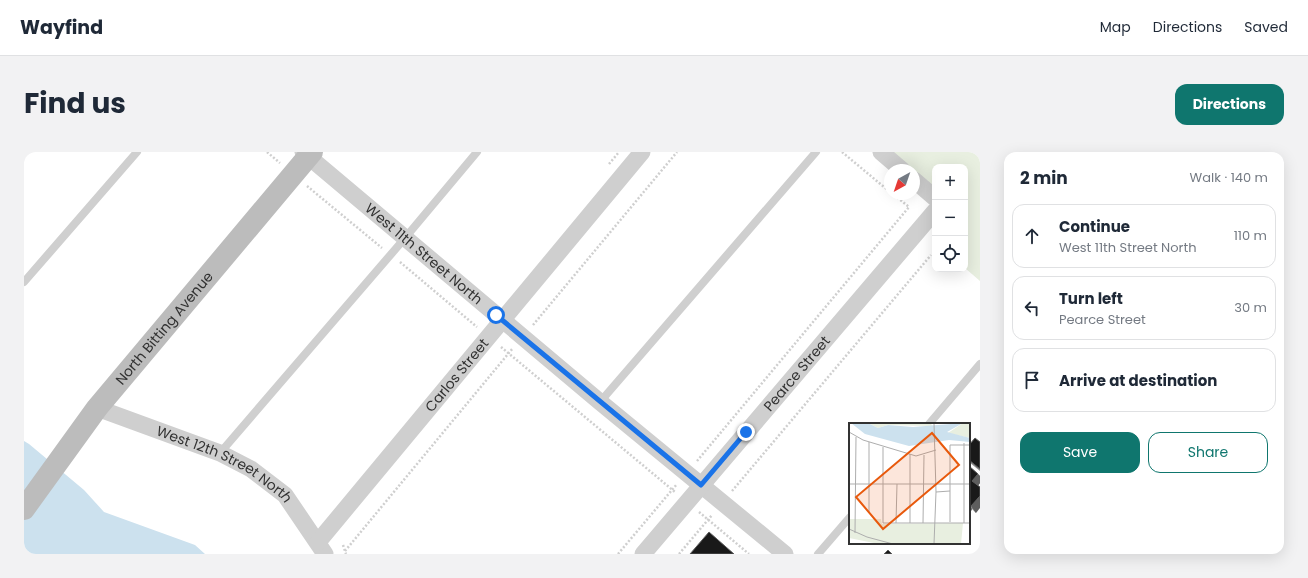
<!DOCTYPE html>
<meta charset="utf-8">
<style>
body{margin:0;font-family:Poppins,sans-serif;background:#f2f2f3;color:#1f2937}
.controls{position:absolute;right:12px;top:12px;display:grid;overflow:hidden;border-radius:8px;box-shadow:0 4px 16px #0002}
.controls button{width:36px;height:36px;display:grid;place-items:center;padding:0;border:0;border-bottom:1px solid #e0e1e3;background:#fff;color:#1f2937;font:20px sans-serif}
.compass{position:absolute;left:860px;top:12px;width:36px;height:36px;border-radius:50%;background:#fff;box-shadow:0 4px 16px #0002;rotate:220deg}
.stop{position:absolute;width:12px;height:12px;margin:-9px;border:3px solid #1a73e8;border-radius:50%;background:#fff}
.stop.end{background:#1a73e8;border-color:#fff;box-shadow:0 1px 4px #0008}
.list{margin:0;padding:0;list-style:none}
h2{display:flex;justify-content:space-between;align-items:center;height:52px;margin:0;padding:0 16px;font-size:17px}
h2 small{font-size:13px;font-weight:400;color:#747a83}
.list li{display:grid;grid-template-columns:26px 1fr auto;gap:12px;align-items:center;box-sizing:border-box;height:64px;margin:0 8px 8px;padding:0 8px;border:1px solid #e0e1e3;border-radius:12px}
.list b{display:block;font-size:15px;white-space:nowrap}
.list p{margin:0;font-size:13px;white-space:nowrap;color:#747a83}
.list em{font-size:13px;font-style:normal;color:#747a83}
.actions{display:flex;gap:8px;padding:12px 16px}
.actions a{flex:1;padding:9px 0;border:1px solid #0f766e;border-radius:12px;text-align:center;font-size:14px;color:#0f766e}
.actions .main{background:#0f766e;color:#fff}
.icon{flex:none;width:22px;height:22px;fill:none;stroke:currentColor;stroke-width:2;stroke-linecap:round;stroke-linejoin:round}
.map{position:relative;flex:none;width:956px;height:402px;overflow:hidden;border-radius:12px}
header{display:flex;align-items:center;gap:24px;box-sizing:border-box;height:56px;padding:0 20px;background:#fff;border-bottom:1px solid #e0e1e3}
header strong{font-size:19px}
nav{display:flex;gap:22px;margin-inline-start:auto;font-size:14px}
.intro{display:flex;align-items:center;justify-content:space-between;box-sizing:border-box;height:96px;padding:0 24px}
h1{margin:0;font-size:28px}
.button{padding:10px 18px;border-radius:12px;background:#0f766e;color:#fff;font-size:14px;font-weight:700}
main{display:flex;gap:24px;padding:0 24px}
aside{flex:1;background:#fff;border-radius:12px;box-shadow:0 4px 16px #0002}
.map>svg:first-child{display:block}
.green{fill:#e8efe0}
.water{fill:#cce1ee}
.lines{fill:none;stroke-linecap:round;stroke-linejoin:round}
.path{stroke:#cfcfcf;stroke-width:2.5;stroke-dasharray:2 2;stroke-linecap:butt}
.lane{stroke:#cfcfcf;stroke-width:8}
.street{stroke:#cfcfcf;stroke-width:17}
.secondary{stroke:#bcbcbc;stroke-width:22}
.wall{fill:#8c8c8c}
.shaded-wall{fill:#5e5e5e}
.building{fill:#191919;stroke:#5e5e5e}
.route{stroke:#1a73e8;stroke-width:5}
.labels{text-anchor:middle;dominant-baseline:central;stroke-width:4;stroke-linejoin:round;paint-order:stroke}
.street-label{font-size:14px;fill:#323232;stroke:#fff}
.inset-road{fill:none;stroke:#adadad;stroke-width:1}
.view{fill:#e8590c;fill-opacity:0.15;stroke:#e8590c;stroke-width:2}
.inset-edge{fill:none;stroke:#323232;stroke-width:2}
</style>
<header>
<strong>Wayfind</strong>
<nav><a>Map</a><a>Directions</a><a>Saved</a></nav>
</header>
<div class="intro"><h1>Find us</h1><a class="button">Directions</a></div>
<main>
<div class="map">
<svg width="956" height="402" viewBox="0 0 956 402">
<rect width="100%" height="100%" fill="#fff"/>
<!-- green -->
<polygon class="green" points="861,0 956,0 956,129 941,116 941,15 911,15 911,42 890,24 890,18 883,18"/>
<!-- water -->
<polygon class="water" points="0,289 5,292 60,338 80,360 171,393 181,402 0,402"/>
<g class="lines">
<!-- path -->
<g class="path">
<polyline points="243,0 256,11"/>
<polyline points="818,0 866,40"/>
<polyline points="585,12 595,0"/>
<polyline points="283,34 358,96"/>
<polyline points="376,110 453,175"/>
<polyline points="509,173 653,0"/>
<polyline points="477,195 651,340"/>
<polyline points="673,309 885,55 869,42"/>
<polyline points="708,339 907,103"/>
<polyline points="675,360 725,402"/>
<polyline points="319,393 322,402"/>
<polyline points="321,399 489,196"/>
<polyline points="594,402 653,332"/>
<polyline points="655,402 688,363"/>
</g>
<!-- lane -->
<g class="lane">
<polyline points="0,130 113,0"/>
<polyline points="576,250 792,0"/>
<polyline points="905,272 956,212"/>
<polyline points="196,301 381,86 453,0"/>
<polyline points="794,402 826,365"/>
</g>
<!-- street -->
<g class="street">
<path id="s1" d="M279,0L576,250L761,402"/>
<polyline points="857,0 878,18"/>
<polyline points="890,28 911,46"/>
<path id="s2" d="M73,256L196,301L227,317L261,343L301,402"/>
<path id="s3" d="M294,390L618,0"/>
<path id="s4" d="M619,402L911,59"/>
</g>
<!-- secondary -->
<path class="secondary" id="s5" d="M0,357L73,256L288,0"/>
</g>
<!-- wall -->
<g class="wall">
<polygon points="956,290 956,319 945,310 945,293"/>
<polygon points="945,314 954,322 956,324 956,331 954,334 952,361 948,357 947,359 945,358"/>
</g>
<!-- shaded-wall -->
<g class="shaded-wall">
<polygon points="954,322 956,324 956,331 953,335 948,329"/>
<polygon points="956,344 956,356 952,361 947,354"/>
<polygon points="945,353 948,357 947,359 945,357"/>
</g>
<!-- building -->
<g class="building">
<polygon points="951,286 956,290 956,317 945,308 945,293"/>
<polygon points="945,314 954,322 948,329 956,335 956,344 947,354 945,352"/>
<polygon points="685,380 710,402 666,402"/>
<polygon points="864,398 868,402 860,402"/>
</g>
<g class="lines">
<!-- route -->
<polyline class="route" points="472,163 677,333 722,280"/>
</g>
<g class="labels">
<!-- street labels -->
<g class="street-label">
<text stroke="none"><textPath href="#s1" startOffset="158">West 11th Street North</textPath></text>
<text stroke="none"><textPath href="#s5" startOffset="229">North Bitting Avenue</textPath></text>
<text stroke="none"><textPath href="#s4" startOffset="237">Pearce Street</textPath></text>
<text stroke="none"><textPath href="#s3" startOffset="217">Carlos Street</textPath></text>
<text stroke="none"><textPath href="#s2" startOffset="140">West 12th Street North</textPath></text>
</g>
</g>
<!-- overview -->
<g transform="translate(825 271)">
<rect width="121" height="121" fill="#fff"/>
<path d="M19,0H81L84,3L39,2L29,5ZM114,0H121V15L99,10ZM0,96H32L33,101L114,100L112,121H30L0,115Z" fill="#e8efe0"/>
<path d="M2,0H19L29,5L39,2L64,4L114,0L98,9L121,15V19L100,17L60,23L16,11Z" fill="#cce1ee"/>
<path class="inset-road" d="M0,9L14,17L67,33L87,27M34,24V100H121M61,31V100M0,61H121M87,69L101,68M20,89V19M101,99V22H121M47,100L48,61M74,100L75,32M115,100V20M0,106L18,114L44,121M6,110L7,14M85,121L87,69L85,0"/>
<path class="view" d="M83,10L110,42L34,106L7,74Z"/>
<rect width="121" height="121" class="inset-edge"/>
</g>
</svg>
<div class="controls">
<button>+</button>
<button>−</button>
<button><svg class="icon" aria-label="locate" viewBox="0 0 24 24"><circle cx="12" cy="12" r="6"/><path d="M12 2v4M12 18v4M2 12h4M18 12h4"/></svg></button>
</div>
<svg class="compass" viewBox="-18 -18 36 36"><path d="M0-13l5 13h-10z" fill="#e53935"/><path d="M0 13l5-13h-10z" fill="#747a83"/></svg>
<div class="stop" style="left:472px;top:163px"></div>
<div class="stop end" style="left:722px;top:280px"></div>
</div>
<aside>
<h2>2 min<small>Walk · 140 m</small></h2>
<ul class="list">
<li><svg class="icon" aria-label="ahead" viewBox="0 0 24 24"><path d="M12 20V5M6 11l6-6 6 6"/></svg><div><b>Continue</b><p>West 11th Street North</p></div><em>110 m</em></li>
<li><svg class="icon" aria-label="left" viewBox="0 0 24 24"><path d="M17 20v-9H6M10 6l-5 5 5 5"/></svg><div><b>Turn left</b><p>Pearce Street</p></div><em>30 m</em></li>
<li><svg class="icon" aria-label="arrive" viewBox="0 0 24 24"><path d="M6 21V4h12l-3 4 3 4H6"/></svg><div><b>Arrive at destination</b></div></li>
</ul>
<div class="actions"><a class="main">Save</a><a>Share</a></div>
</aside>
</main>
